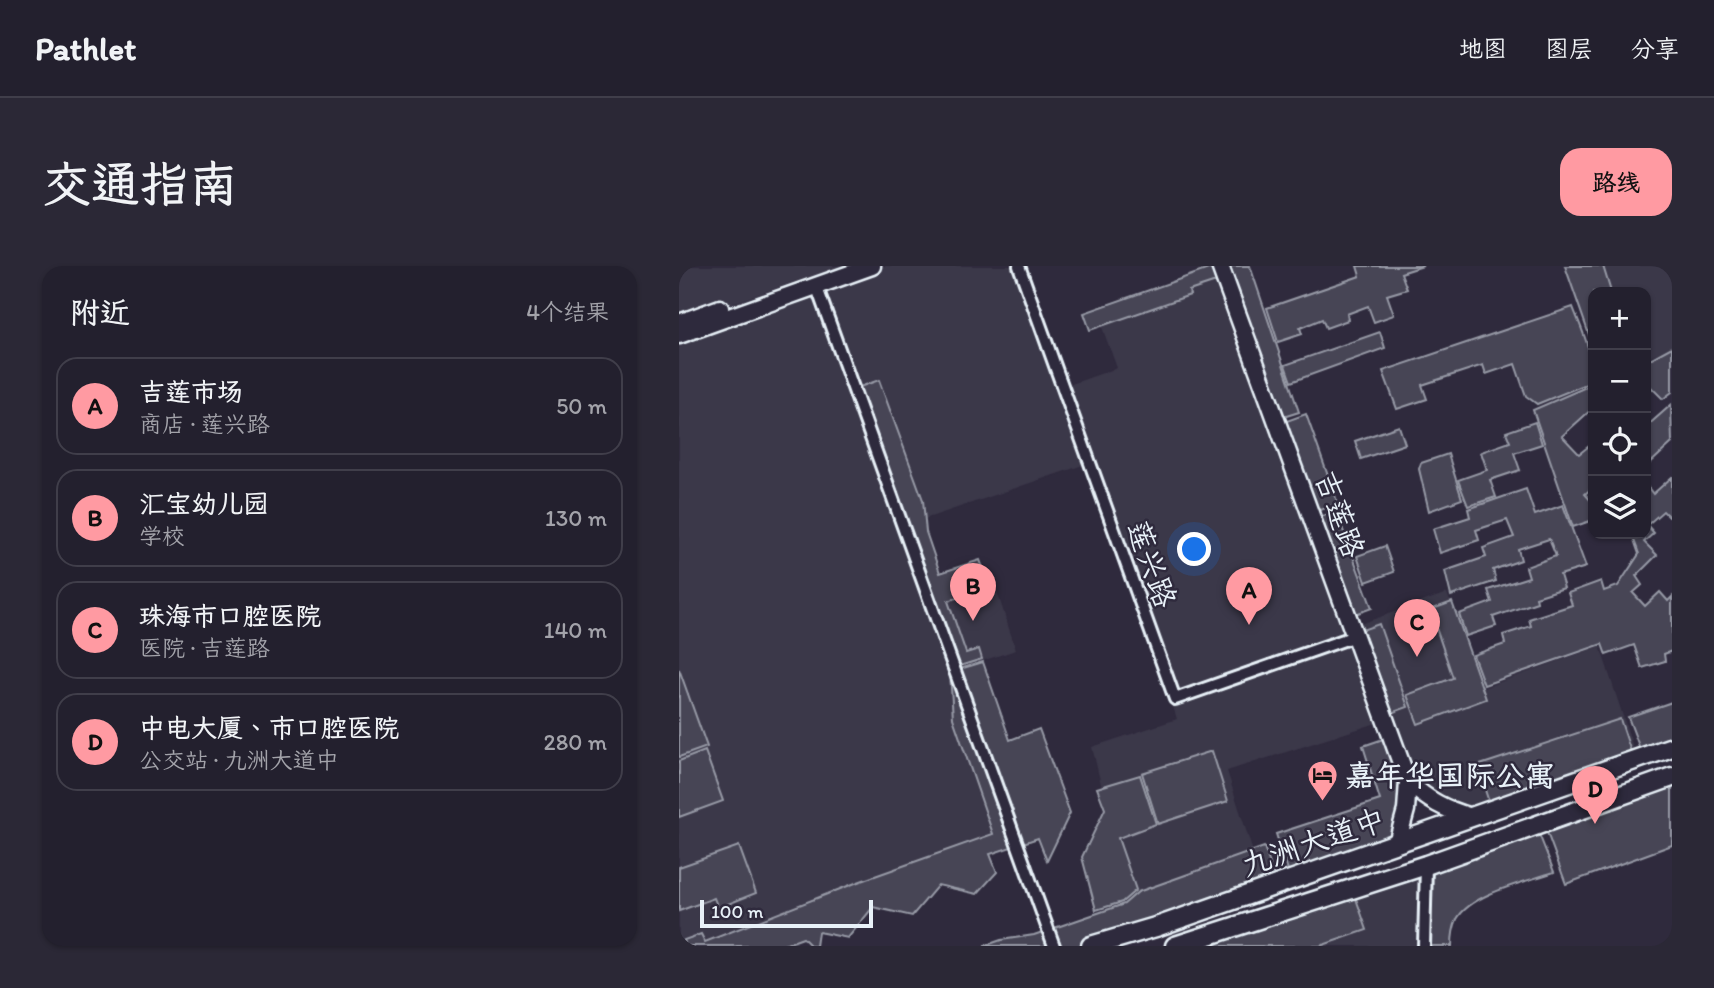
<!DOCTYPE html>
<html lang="zh">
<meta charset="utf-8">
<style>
body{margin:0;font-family:Itim,"LXGW WenKai TC",sans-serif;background:#2b2836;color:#f1f3f6}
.controls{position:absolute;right:21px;top:21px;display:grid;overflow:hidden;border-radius:14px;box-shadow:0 2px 5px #0004}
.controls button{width:63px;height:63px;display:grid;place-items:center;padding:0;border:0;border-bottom:2px solid #403e4a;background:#23202e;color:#f1f3f6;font:35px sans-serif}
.scale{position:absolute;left:21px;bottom:18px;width:173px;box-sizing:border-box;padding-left:7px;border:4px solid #e8f1f8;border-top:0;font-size:19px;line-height:24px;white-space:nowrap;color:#e8f1f8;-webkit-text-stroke:5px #2f2a3d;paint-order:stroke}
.you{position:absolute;left:516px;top:284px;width:24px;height:24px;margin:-18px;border:5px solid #fff;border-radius:50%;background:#1a73e8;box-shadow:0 0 0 10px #1a73e833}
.badge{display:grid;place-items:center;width:46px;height:46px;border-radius:50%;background:#ff9aa2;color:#111;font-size:23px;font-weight:700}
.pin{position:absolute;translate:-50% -58px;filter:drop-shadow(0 2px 4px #0008)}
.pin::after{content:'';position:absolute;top:37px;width:24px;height:21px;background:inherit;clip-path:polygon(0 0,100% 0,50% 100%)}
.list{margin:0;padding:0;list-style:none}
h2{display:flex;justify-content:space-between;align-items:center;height:91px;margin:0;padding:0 28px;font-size:30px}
h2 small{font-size:23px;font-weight:400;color:#a3a3aa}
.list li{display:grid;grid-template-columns:46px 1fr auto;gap:21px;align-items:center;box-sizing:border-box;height:98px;margin:0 14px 14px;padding:0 14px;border:2px solid #403e4a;border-radius:21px}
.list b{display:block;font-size:26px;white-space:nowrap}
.list p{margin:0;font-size:23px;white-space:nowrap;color:#a3a3aa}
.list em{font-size:23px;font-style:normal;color:#a3a3aa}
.icon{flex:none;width:38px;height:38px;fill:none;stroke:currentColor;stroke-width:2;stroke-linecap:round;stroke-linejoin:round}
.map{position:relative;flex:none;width:993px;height:680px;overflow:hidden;border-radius:21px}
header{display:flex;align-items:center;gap:42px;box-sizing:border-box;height:98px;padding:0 35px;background:#23202e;border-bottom:2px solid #403e4a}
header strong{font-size:33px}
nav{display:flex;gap:38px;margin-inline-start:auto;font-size:24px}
.intro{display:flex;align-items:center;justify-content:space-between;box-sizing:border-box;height:168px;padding:0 42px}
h1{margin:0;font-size:49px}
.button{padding:18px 32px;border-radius:21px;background:#ff9aa2;color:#111;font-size:24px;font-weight:700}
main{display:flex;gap:42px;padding:0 42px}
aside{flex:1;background:#23202e;border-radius:21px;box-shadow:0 2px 5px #0004}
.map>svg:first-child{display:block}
.built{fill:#3b3749}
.green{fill:#464455;stroke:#979aa6;stroke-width:2}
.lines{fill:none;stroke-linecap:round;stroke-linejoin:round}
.street-casing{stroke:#e8f1f8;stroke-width:16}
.secondary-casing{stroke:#e8f1f8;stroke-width:21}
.primary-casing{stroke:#e8f1f8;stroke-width:23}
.street{stroke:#2f2a3d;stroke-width:10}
.secondary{stroke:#2f2a3d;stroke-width:16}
.primary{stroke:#2f2a3d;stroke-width:18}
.labels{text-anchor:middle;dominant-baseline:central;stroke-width:5;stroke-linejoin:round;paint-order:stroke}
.street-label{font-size:30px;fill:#e8f1f8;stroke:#2f2a3d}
.poi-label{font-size:30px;font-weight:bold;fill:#e8f1f8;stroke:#2f2a3d;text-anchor:start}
</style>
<header>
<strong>Pathlet</strong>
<nav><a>地图</a><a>图层</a><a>分享</a></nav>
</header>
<div class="intro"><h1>交通指南</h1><a class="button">路线</a></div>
<main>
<aside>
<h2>附近<small>4个结果</small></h2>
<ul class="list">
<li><span class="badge">A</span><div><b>吉莲市场</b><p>商店 · 莲兴路</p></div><em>50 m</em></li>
<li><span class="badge">B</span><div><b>汇宝幼儿园</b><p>学校</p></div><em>130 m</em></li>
<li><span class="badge">C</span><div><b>珠海市口腔医院</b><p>医院 · 吉莲路</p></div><em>140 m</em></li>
<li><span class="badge">D</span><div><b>中电大厦、市口腔医院</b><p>公交站 · 九洲大道中</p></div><em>280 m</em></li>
</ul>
</aside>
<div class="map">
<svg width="993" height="680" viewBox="0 0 993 680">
<rect width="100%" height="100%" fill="#2f2a3d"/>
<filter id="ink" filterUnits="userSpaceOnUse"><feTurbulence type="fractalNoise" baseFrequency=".0143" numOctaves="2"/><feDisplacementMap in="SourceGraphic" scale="14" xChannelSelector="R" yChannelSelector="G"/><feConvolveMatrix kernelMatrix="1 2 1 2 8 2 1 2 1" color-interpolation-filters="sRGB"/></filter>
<g filter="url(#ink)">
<!-- built -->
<g class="built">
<polygon points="0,0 162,0 0,56"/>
<polygon points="194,0 340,0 384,121 438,102 416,42 538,0 673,361 768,327 804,422 921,380 958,493 792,551 729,516 707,454 548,505 586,623 458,668 413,481 498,453 456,324 410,197 225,260 250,325 311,304 337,384 278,403 342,579 112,662 119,680 0,680 0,69"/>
<polygon points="899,0 993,0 993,83 967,91 967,26 914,26 914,83 886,4"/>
<polygon points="746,599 745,680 508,680"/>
</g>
<!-- green -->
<g class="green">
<polygon points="538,0 543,14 510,25 511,29 411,64 405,47"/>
<polygon points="544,0 571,0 620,146 601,152"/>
<polygon points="678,0 744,0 722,7 728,23 708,29 715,49 695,56 689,40 668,48 669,54 647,62 643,53 621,62 623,68 599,76 588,42 681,10"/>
<polygon points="886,0 924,0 932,26 914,26 914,80"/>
<path d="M894,41C901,60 920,98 910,117L858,138L847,130L836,98L807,108L804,99L743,119L748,133L718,143L704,105Z"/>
<polygon points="701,66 706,82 612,116 606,99"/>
<polygon points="993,81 993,126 984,133 972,121 967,125 967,95"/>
<polygon points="200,114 244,234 247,266 261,307 301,294 311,320 269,335 287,387 300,383 303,393 271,403 172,124"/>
<polygon points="914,118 914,142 883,170 900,188 914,177 914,221 906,228 914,237 914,254 894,261 854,144"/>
<polygon points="992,139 993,177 967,201 967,161"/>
<polygon points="627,148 659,238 633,247 602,157"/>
<polygon points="856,156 863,178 835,187 841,204 811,214 817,231 789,240 779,214 808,204 802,186 831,176 827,166"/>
<polygon points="720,160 726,178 682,193 676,175"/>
<polygon points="769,188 783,233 750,245 740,203 742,197"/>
<polygon points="993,211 993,249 990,251 984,245 968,259 975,267 965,276 978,289 957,310 963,319 954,327 966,340 981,326 989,335 993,331 993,385 985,388 986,395 963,402 955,379 927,389 923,378 805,419 794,389 826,378 824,369 852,360 850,353 893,339 889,327 922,315 925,325 939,320 960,288 953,268 967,268 967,219 974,228"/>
<polygon points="847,223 856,249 884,239 907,301 881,309 885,322 857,331 858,336 814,351 817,360 787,370 780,348 813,336 809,324 850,311 847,301 877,290 870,273 839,283 842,294 814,304 817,315 772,330 766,305 807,291 804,282 835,271 828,254 797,264 800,274 761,287 754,263 791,251 789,243"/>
<polygon points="657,245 693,342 671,350 636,253"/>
<polygon points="706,280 715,306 687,316 678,290"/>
<polygon points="773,336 807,433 739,458 728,429 774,412 751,344"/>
<polygon points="700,358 729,441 709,448 680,365"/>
<polygon points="304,396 331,474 360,463 391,547 368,595 359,572 311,588 318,606 298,628 259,619 233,650 194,641 169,672 139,666 137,680 132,680 124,672 102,680 7,680 5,674 22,668 26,676 179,616 314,568 274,452 271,406"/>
<polygon points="0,403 28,481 0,491"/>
<polygon points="993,436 993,477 963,488 949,451"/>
<polygon points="941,453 954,492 811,539 798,500"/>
<polygon points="710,471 725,516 714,576 611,610 597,568 701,534 684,480"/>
<polygon points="26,485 44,535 0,551 0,495"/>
<polygon points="533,485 549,535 479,558 463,507"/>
<polygon points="461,509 477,558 439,572 457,624 443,636 417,644 403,591 426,543 418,522"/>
<polygon points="993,515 993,579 887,618 866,561"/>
<path d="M858,563L875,606C847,616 793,627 778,653C774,662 773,671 773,680H748L751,601Z"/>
<polygon points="60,580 77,627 39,642 35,632 0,645 0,601"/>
<polygon points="585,581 598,618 422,680 305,680 322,674 355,669 445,638 459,626"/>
<polygon points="675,627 688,664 641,680 518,680"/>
</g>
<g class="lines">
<defs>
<g id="street">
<polyline points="340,0 496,433 676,370"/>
<polyline points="137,19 375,680"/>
<polyline points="745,680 747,599"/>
</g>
<g id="secondary">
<polyline points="541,0 729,516 727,544 718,577"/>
<polyline points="0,57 41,42"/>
<polyline points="0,69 193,0"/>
<path d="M729,516C750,535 765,543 792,551"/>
</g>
<g id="primary">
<polyline points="412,680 480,660 993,481"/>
<polyline points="496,680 747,599 993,511"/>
</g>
</defs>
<!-- street casing -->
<use href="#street" class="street-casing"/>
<!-- secondary casing -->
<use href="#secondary" class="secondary-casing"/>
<!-- primary casing -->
<use href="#primary" class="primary-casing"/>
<!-- street -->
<use href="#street" class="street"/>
<!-- secondary -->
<use href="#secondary" class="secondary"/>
<!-- primary -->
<use href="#primary" class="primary"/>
</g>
</g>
<!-- icons -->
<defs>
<symbol id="hotel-pin" viewBox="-11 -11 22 30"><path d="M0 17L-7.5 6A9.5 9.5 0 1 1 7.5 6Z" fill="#ff9aa2" stroke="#2f2a3d"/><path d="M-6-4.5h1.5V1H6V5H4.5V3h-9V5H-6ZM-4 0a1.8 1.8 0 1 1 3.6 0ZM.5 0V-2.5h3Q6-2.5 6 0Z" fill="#111"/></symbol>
</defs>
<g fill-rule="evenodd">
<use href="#hotel-pin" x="626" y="492" width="35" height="47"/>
</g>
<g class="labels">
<!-- street labels -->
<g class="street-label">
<text transform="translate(661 248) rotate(70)">吉莲路</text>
<text transform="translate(473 298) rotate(70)">莲兴路</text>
<text transform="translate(634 576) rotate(-19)">九洲大道中</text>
</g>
<!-- poi labels -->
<g class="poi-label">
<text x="666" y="509">嘉年华国际公寓</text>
</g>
</g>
</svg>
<div class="controls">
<button>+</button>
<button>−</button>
<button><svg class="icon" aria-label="locate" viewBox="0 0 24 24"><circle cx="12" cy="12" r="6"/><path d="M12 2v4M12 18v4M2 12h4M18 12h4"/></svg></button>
<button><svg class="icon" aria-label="layers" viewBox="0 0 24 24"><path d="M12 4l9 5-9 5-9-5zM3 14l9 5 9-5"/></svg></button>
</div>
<div class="scale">100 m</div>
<div class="you"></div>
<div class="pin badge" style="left:570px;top:359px">A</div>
<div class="pin badge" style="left:294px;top:355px">B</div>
<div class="pin badge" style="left:738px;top:391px">C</div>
<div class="pin badge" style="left:916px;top:558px">D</div>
</div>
</main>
